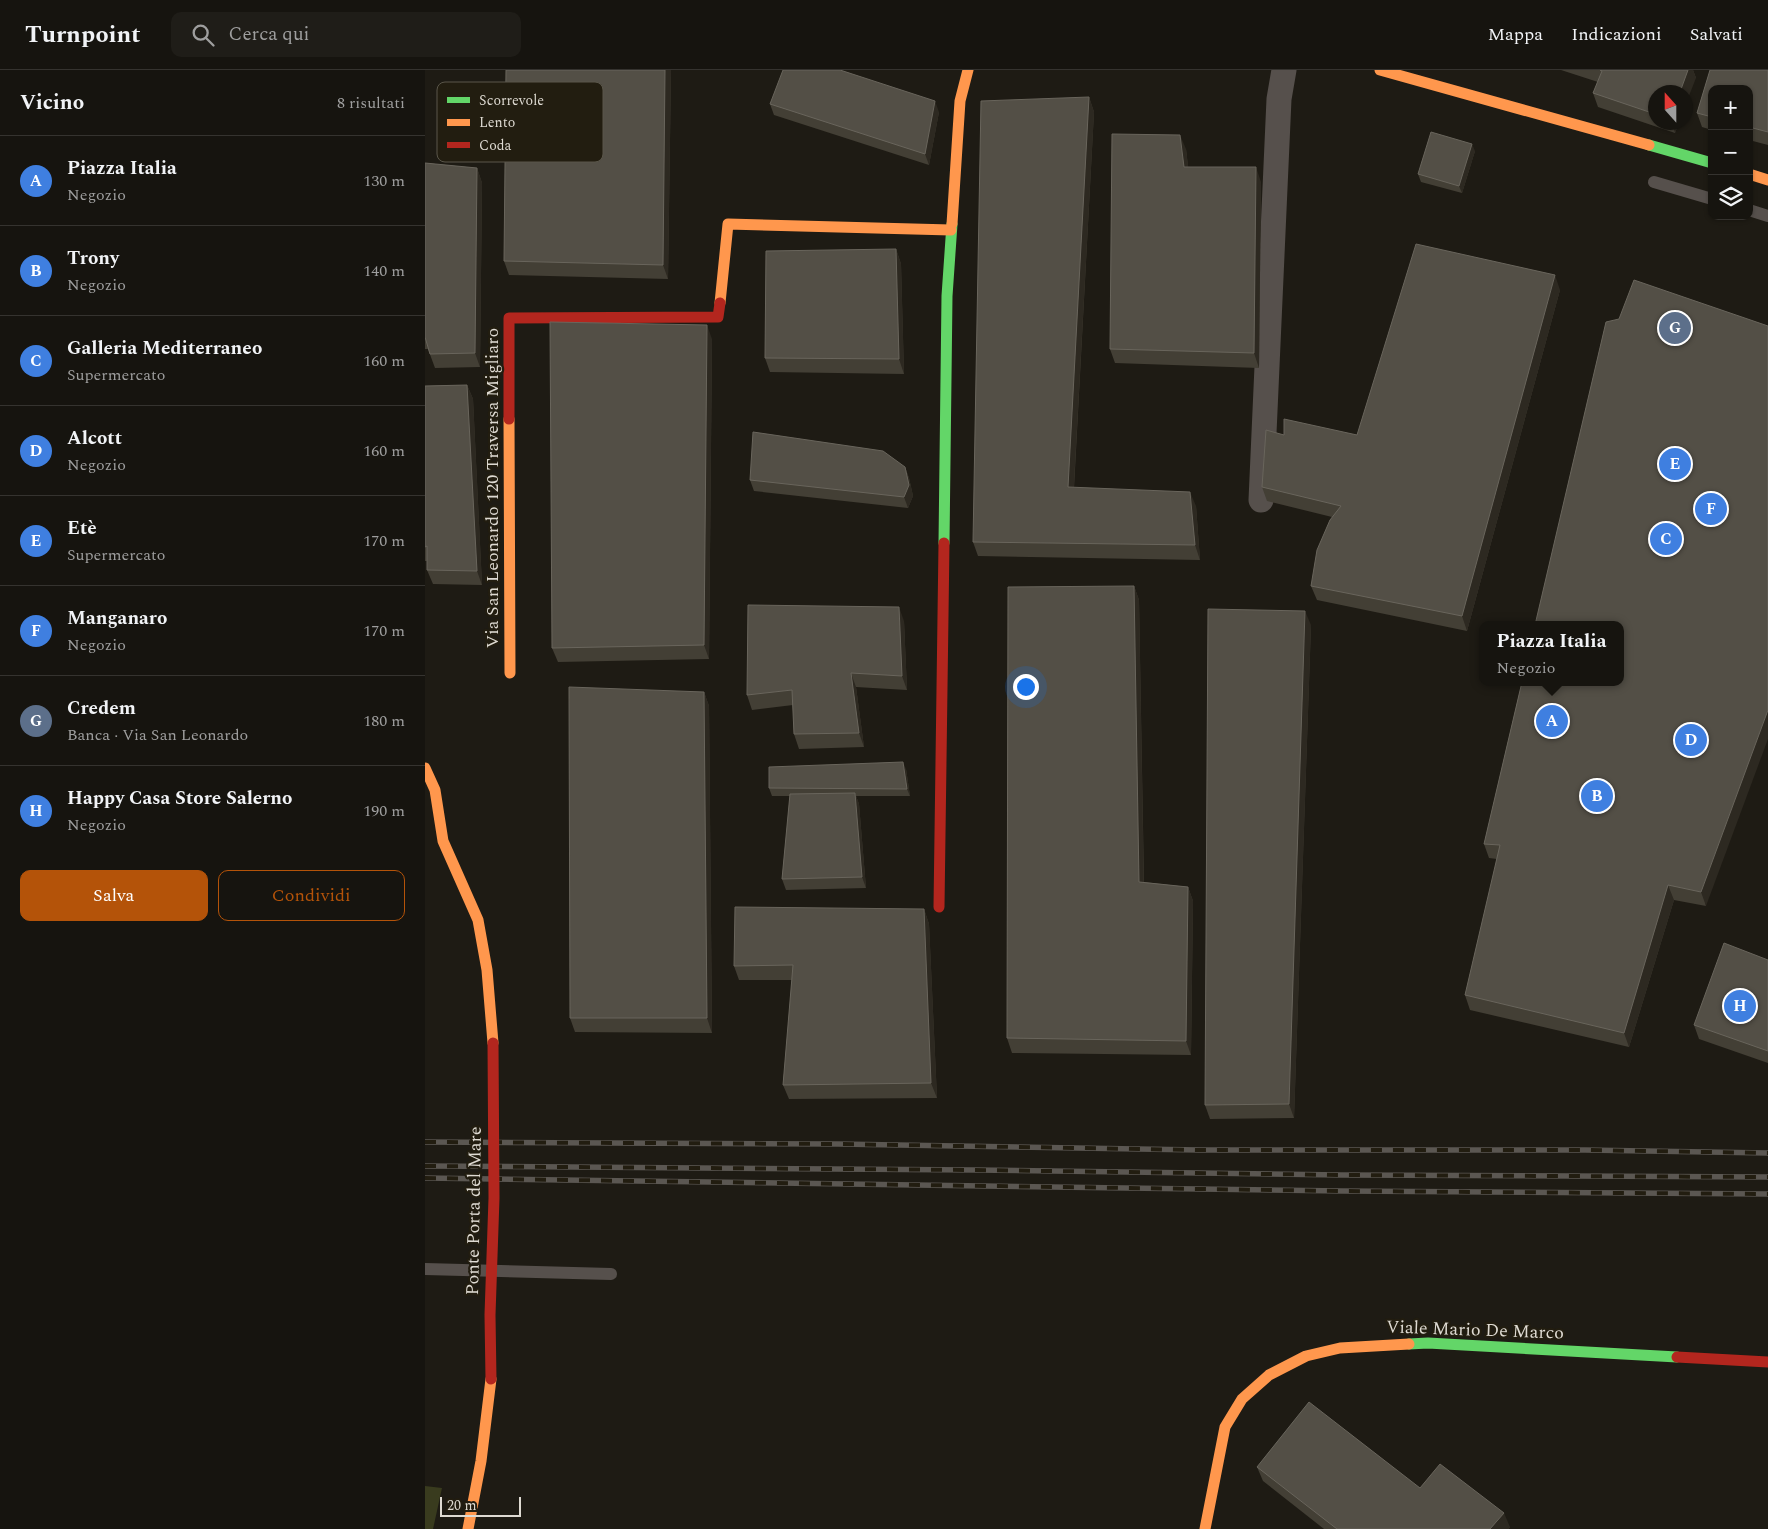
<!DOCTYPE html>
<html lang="it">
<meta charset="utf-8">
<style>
body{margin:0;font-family:Spectral,serif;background:#1f1d18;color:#f1f3f6}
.controls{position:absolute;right:15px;top:15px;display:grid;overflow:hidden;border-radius:10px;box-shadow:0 1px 4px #0004}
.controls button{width:45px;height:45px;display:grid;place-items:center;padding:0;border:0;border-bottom:1px solid #35332f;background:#16140f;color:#f1f3f6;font:25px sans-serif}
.compass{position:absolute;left:1223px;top:15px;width:45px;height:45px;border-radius:50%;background:#16140f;box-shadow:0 1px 4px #0004;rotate:339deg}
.scale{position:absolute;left:15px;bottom:12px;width:81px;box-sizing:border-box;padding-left:5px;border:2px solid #dedad2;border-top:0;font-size:14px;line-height:18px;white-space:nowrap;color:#dedad2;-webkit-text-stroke:4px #221d10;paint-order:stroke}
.you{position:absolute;left:600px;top:616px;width:18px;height:18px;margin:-12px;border:4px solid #fff;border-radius:50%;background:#1a73e8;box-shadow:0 0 0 8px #1a73e833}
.badge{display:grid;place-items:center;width:32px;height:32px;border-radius:50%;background:#b45309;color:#fff;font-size:16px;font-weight:700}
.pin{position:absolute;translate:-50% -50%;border:2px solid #fff;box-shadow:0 1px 5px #0006}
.popup{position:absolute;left:1054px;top:551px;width:145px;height:65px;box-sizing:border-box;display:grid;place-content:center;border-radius:10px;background:#16140f;filter:drop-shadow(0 1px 4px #0005);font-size:16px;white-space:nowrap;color:#9e9e9e}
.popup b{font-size:19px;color:#f1f3f6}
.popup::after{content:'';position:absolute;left:50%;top:100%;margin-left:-10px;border:10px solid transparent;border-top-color:#16140f}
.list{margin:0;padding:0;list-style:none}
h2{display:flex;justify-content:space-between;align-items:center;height:65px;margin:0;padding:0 20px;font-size:21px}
h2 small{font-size:16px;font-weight:400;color:#9e9e9e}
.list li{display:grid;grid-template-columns:32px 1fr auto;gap:15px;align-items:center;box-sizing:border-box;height:90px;padding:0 20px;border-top:1px solid #35332f}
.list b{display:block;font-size:19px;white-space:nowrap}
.list p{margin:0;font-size:16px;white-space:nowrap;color:#9e9e9e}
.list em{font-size:16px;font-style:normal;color:#9e9e9e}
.actions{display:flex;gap:10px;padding:15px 20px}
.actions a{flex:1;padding:11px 0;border:1px solid #b45309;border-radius:10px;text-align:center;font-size:18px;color:#b45309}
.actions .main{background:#b45309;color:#fff}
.icon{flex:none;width:28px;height:28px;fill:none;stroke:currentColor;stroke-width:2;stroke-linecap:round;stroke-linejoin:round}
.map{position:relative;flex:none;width:1343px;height:1459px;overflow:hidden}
header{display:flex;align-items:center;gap:30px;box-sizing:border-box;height:70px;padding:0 25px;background:#16140f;border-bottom:1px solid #35332f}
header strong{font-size:24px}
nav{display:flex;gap:28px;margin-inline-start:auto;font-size:18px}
.search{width:350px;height:45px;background:#1f1d18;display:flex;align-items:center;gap:12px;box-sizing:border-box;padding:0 18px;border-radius:10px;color:#9e9e9e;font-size:19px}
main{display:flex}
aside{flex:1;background:#16140f}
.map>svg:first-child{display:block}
.green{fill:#393b1e}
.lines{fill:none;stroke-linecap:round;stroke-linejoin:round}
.lane{stroke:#56504c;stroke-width:12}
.street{stroke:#56504c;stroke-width:25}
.fast{stroke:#63d668;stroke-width:11}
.slow{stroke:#ff974d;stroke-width:11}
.jam{stroke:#b3261e;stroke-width:11}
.rail-casing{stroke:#5b5752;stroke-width:5.5}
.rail{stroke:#221d10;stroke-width:4;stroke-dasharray:11;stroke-linecap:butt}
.jam-bridge{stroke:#b3261e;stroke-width:11}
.wall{fill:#433f35}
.shaded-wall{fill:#2d2921}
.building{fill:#534f46;stroke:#69655c}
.labels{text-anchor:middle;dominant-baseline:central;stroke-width:4.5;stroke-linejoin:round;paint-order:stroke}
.street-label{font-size:18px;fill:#dedad2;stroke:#221d10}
.key{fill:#221d10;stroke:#5a564a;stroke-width:1}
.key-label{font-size:14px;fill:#dedad2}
</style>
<header>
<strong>Turnpoint</strong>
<div class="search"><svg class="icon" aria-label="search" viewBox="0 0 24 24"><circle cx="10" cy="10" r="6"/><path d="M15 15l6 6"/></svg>Cerca qui</div>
<nav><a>Mappa</a><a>Indicazioni</a><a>Salvati</a></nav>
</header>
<main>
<aside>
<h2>Vicino<small>8 risultati</small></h2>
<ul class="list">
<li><span class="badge" style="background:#3f7fe0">A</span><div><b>Piazza Italia</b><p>Negozio</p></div><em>130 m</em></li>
<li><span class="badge" style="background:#3f7fe0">B</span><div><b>Trony</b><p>Negozio</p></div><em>140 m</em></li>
<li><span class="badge" style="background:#3f7fe0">C</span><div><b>Galleria Mediterraneo</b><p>Supermercato</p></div><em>160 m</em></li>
<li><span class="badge" style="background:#3f7fe0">D</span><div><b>Alcott</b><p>Negozio</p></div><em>160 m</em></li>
<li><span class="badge" style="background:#3f7fe0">E</span><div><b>Etè</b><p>Supermercato</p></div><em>170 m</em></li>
<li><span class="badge" style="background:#3f7fe0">F</span><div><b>Manganaro</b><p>Negozio</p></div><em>170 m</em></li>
<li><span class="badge" style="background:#5c6f8a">G</span><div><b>Credem</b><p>Banca · Via San Leonardo</p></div><em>180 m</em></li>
<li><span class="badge" style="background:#3f7fe0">H</span><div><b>Happy Casa Store Salerno</b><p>Negozio</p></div><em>190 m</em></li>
</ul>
<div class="actions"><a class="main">Salva</a><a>Condividi</a></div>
</aside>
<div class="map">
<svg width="1343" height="1459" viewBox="0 0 1343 1459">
<rect width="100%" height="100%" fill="#1e1b14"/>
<!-- green -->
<polygon class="green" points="0,1416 17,1418 8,1459 0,1459"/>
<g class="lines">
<!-- lane -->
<g class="lane">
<polyline points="1229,112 1287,129"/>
<polyline points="1324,140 1343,146"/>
<polyline points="0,1199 186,1204"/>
</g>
<!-- street -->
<polyline class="street" points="836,430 854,29 859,0"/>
<!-- fast -->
<g class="fast">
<polyline points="1224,75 1287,93"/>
<polyline points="519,473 522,226 527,154"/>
<polyline points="984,1274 1003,1273 1252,1287"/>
</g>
<!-- slow -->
<g class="slow">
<polyline points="955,0 1224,75"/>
<polyline points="1324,104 1343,110"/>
<polyline points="527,154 535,31 543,0"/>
<polyline points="295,233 303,154 526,160"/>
<polyline points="84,349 85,603"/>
<polyline points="0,698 10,720 18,771 53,850 62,900 68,973"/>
<polyline points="43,1459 56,1391 66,1309"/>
<polyline points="780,1459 800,1357 817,1329 844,1305 881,1286 915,1278 984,1274"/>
</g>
<!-- jam -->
<g class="jam">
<polyline points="84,349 84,248 293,247 295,233"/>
<polyline points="514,837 519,473"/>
<polyline points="1252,1287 1343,1292"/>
</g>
<defs>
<g id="rail">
<polyline points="0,1072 413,1074 774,1080 1160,1080 1343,1083"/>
<polyline points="0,1096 550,1100 916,1105 1343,1107"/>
<polyline points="0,1108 917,1121 1343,1124"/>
</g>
</defs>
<!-- rail casing -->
<use href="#rail" class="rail-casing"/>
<!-- rail -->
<use href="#rail" class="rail"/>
<!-- jam-bridge -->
<polyline class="jam-bridge" points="66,1309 65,1245 69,1128 68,973"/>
</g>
<!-- wall -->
<g class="wall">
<polygon points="81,0 246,0 243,209 84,205 79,191"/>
<polygon points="1136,0 1268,0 1271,8 1230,22 1230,52 1254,52 1250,63 1173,37 1168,23 1173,12"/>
<polygon points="1285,0 1343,0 1343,75 1324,70 1324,19 1287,19 1287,60 1277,57 1272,43"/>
<polygon points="664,27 669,42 649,418 771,436 775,490 553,486 548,472"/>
<polygon points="345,34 514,42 504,95 349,45"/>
<polygon points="761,79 763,97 836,112 834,298 690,293 685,279"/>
<polygon points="1050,81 1037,123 996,112 993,104"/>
<polygon points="0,93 52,98 57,113 55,297 10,298 3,279 0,279"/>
<polygon points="471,179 476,194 479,304 345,302 340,288"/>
<polygon points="1135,220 1042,561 892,530 886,516 907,447 842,431 837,417 859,365 932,365"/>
<polygon points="1181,252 1281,836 1249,830 1204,977 1045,940 1040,925 1072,789 1064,788 1059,774"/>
<polygon points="287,269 284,589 133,592 127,578"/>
<polygon points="42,315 48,329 57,515 8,514 2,500 2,491 0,491 0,316"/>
<polygon points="480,397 484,408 488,426 483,438 329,421 325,410"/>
<polygon points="709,516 714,530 719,812 763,817 768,831 766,985 587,983 582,968"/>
<polygon points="479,551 482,620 431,617 439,677 374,679 369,664 368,635 327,640 322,625"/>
<polygon points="886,555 869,1048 785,1049 780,1035"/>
<polygon points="279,622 284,636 287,963 150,962 145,948"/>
<polygon points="481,699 485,726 431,726 434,734 441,818 361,820 357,809 365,726 347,726 344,718"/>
<polygon points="499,839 504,854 512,1028 364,1029 358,1015 367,910 314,910 309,896"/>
<polygon points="1343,890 1343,993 1274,969 1269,955"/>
<polygon points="832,1397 995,1418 1085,1457 1083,1459 899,1459 838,1411"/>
</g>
<!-- shaded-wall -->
<g class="shaded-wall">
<polygon points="240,0 246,0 243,209 238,195"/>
<polygon points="1263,0 1268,0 1271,8 1260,36 1260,22 1255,22"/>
<polygon points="664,27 669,42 648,432 643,417"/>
<polygon points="510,31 514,42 504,95 500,84"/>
<polygon points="1247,52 1254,52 1250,63"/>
<polygon points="755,65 761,79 765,111 759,97"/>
<polygon points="1047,74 1050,81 1037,123 1034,116"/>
<polygon points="831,97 836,112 834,298 829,283"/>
<polygon points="52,98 57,113 55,297 50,283"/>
<polygon points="471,179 476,194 479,304 474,289"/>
<polygon points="1130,205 1135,220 1042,561 1037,546"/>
<polygon points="282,255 287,269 284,589 279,575"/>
<polygon points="42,315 48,329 57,515 52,501"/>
<polygon points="480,397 484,408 488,426 483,438 479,427"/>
<polygon points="765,422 771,436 775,490 770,475"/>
<polygon points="709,516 714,530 719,826 714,812"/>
<polygon points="474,537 479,551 482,620 477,606"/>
<polygon points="880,541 886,555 869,1048 864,1034"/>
<polygon points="426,603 431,617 439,677 434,663"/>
<polygon points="279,622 284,636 287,963 282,948"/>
<polygon points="1343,640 1343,669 1281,836 1276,822"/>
<polygon points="478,692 481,699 485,726 482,719"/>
<polygon points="430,723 434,734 441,818 437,807"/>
<polygon points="1243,815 1249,830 1204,977 1199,963"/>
<polygon points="763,817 768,831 766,985 761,971"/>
<polygon points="499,839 504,854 512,1028 506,1013"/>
<polygon points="1079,1443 1085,1457 1083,1459 1065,1459"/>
</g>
<!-- building -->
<g class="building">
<polygon points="81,0 240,0 238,195 79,191"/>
<polygon points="358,0 415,0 510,31 500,84 345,34"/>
<polygon points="1175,0 1263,0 1255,22 1230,22 1230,44 1168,23 1177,1"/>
<polygon points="1285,0 1343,0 1343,62 1324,57 1324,19 1287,19 1287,47 1272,43"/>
<polygon points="664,27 643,417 765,422 770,475 548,472 556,31"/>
<polygon points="1006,62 1047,74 1034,116 993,104"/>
<polygon points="687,64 755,65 759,97 831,97 829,283 685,279"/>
<polygon points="0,93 52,98 50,283 5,284 0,267"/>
<polygon points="991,174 1130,205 1037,546 886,516 892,480 905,450 916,436 837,417 841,360 859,365 859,349 932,365"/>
<polygon points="471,179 474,289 340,288 341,181"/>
<polygon points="1209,210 1343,256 1343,640 1276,822 1243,815 1199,963 1040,925 1075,775 1059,774 1097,612 1196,612 1196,555 1110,555 1181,252 1194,249"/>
<polygon points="125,252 282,255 279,575 127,578"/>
<polygon points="42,315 52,501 2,500 2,476 0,477 0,316"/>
<polygon points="328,362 458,381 480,397 484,415 479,427 325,410"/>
<polygon points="709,516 714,812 763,817 761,971 582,968 583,517"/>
<polygon points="323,535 474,537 477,606 426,603 434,663 369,664 367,620 322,625"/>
<polygon points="783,539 880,541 864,1034 780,1035"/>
<polygon points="144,617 279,622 282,948 145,948"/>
<polygon points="478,692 482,719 344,718 344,697"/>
<polygon points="430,723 437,807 357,809 365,724"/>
<polygon points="310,837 499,839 506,1013 358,1015 368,895 309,896"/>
<polygon points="1299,873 1343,890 1343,981 1269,955"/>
<polygon points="884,1332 995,1418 1015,1394 1079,1443 1065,1459 912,1459 832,1397"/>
</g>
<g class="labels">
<!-- street labels -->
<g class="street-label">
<text transform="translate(67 418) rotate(-90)">Via San Leonardo 120 Traversa Migliaro</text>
<text transform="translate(49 1141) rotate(-89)">Ponte Porta del Mare</text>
<text transform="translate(1050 1260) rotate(2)">Viale Mario De Marco</text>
</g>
</g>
<!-- legend -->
<rect x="12" y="12" width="166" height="80" rx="8" class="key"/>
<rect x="22" y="27" width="23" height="6" fill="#63d668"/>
<rect x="22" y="49" width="23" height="7" fill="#ff974d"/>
<rect x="22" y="72" width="23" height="6" fill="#b3261e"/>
<g class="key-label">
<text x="54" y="35">Scorrevole</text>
<text x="54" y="57">Lento</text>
<text x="54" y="80">Coda</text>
</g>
</svg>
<div class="controls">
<button>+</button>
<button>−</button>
<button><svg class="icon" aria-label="layers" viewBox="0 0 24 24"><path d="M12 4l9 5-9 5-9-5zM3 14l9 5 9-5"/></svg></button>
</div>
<svg class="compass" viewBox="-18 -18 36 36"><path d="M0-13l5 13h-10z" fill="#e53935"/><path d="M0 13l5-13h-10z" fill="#9e9e9e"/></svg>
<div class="scale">20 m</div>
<div class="you"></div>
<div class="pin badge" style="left:1127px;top:651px;background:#3f7fe0">A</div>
<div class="popup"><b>Piazza Italia</b>Negozio</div>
<div class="pin badge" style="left:1172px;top:726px;background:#3f7fe0">B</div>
<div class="pin badge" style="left:1241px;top:469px;background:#3f7fe0">C</div>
<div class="pin badge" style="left:1266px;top:670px;background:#3f7fe0">D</div>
<div class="pin badge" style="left:1250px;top:394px;background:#3f7fe0">E</div>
<div class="pin badge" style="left:1286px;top:439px;background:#3f7fe0">F</div>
<div class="pin badge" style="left:1250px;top:258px;background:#5c6f8a">G</div>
<div class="pin badge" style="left:1315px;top:936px;background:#3f7fe0">H</div>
</div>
</main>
